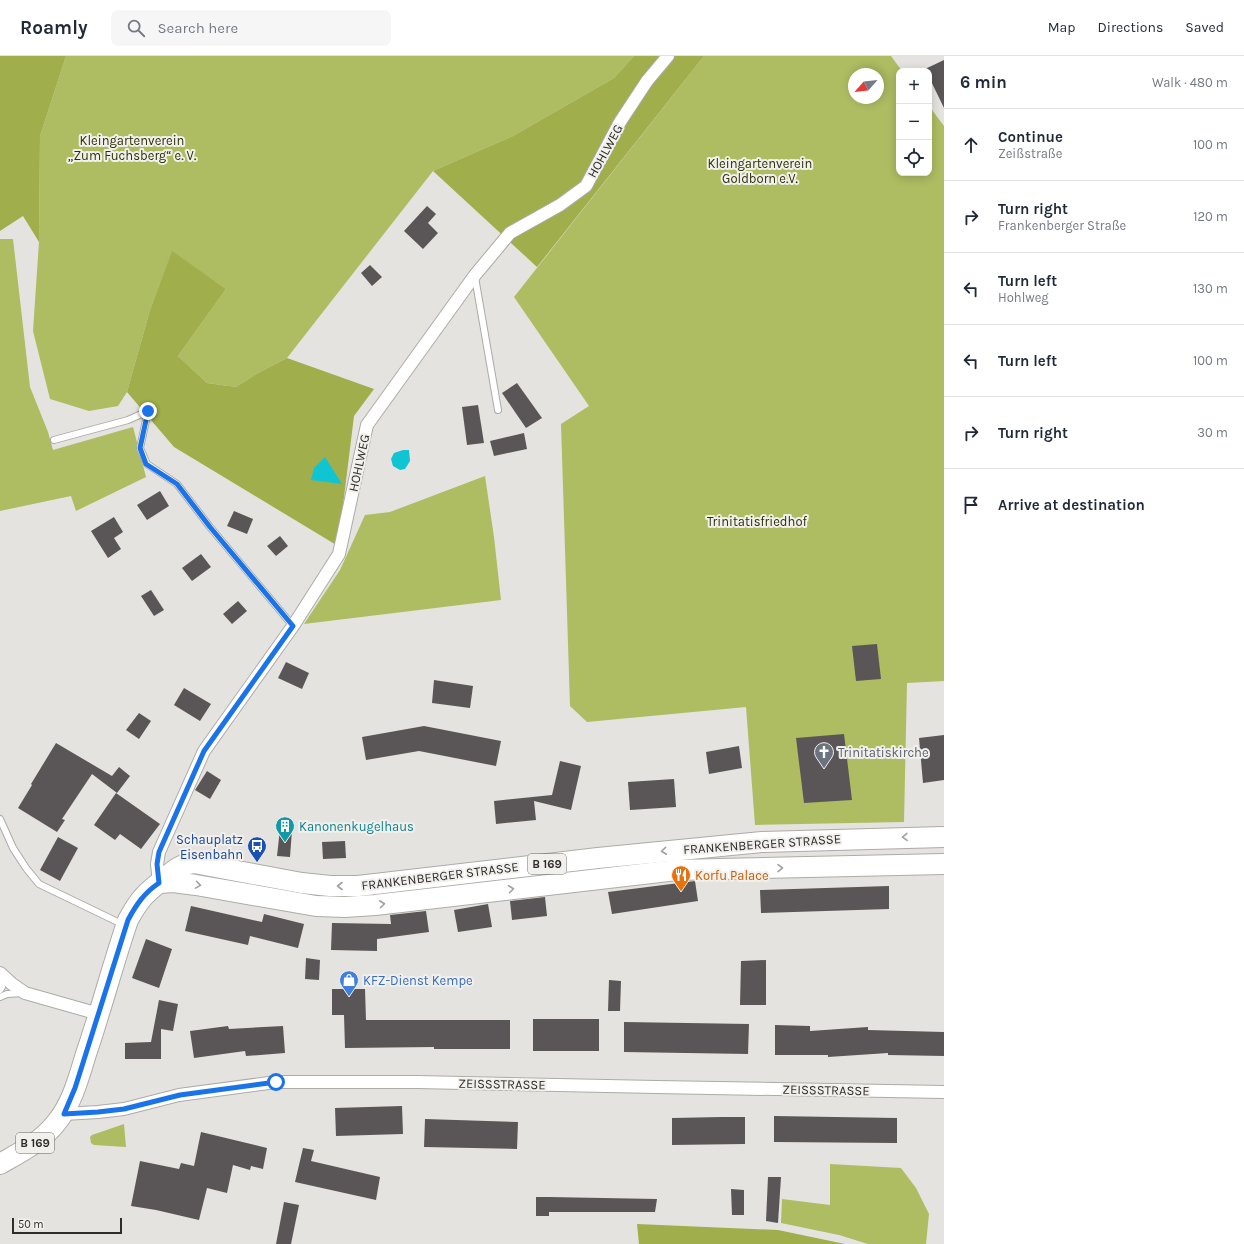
<!DOCTYPE html>
<meta charset="utf-8">
<style>
body{margin:0;font-family:Karla,sans-serif;background:#f6f6f7;color:#1f2937}
.controls{position:absolute;right:12px;top:12px;display:grid;overflow:hidden;border-radius:8px;box-shadow:0 2px 10px #0003}
.controls button{width:36px;height:36px;display:grid;place-items:center;padding:0;border:0;border-bottom:1px solid #e0e1e3;background:#fff;color:#1f2937;font:20px sans-serif}
.compass{position:absolute;left:848px;top:12px;width:36px;height:36px;border-radius:50%;background:#fff;box-shadow:0 2px 10px #0003;rotate:243deg}
.scale{position:absolute;left:12px;bottom:10px;width:110px;box-sizing:border-box;padding-left:4px;border:2px solid #2e2d2b;border-top:0;font-size:11px;line-height:14px;white-space:nowrap;color:#2e2d2b;-webkit-text-stroke:3px #f2f0ec;paint-order:stroke}
.stop{position:absolute;width:12px;height:12px;margin:-9px;border:3px solid #1a73e8;border-radius:50%;background:#fff}
.stop.end{background:#1a73e8;border-color:#fff;box-shadow:0 1px 4px #0008}
.list{margin:0;padding:0;list-style:none}
h2{display:flex;justify-content:space-between;align-items:center;height:52px;margin:0;padding:0 16px;font-size:17px}
h2 small{font-size:13px;font-weight:400;color:#747a83}
.list li{display:grid;grid-template-columns:26px 1fr auto;gap:12px;align-items:center;box-sizing:border-box;height:72px;padding:0 16px;border-top:1px solid #e0e1e3}
.list b{display:block;font-size:15px;white-space:nowrap}
.list p{margin:0;font-size:13px;white-space:nowrap;color:#747a83}
.list em{font-size:13px;font-style:normal;color:#747a83}
.icon{flex:none;width:22px;height:22px;fill:none;stroke:currentColor;stroke-width:2;stroke-linecap:round;stroke-linejoin:round}
.map{position:relative;flex:none;width:944px;height:1188px;overflow:hidden}
header{display:flex;align-items:center;gap:24px;box-sizing:border-box;height:56px;padding:0 20px;background:#fff;border-bottom:1px solid #e0e1e3}
header strong{font-size:19px}
nav{display:flex;gap:22px;margin-inline-start:auto;font-size:14px}
.search{width:280px;height:36px;background:#f6f6f7;display:flex;align-items:center;gap:10px;box-sizing:border-box;padding:0 14px;border-radius:8px;color:#747a83;font-size:15px}
main{display:flex}
aside{flex:1;background:#fff}
.map>svg:first-child{display:block}
.green{fill:#aebc62;fill-rule:evenodd}
.forest{fill:#a0ae4b}
.water{fill:#10c4d2}
.building{fill:#5a5657}
.lines{fill:none;stroke-linecap:round;stroke-linejoin:round}
.lane-casing{stroke:#adaba7;stroke-width:8}
.street-casing{stroke:#adaba7;stroke-width:14}
.primary-casing{stroke:#adaba7;stroke-width:22}
.lane{stroke:#fff;stroke-width:6}
.street{stroke:#fff;stroke-width:12}
.primary{stroke:#fff;stroke-width:20}
.oneway{stroke:#a1a0a0}
.route{stroke:#1a73e8;stroke-width:5}
.labels{text-anchor:middle;dominant-baseline:central;stroke-width:4;stroke-linejoin:round;paint-order:stroke}
.shield{fill:#f2f0ec;stroke:#696865;stroke-width:1}
.shield-label{font-size:12px;font-weight:bold;fill:#2e2d2b}
.park-label{font-size:13px;fill:#2c3106;stroke:#f2f0ec}
.street-label{font-size:13px;fill:#2e2d2b;stroke:#f2f0ec}
.worship-label{font-size:13px;fill:#5b616d;stroke:#f2f0ec;text-anchor:start}
.culture-label{font-size:13px;fill:#0d838f;stroke:#f2f0ec;text-anchor:start}
.transit-label{font-size:13px;fill:#164399;stroke:#f2f0ec;text-anchor:end}
.food-label{font-size:13px;fill:#c56008;stroke:#f2f0ec;text-anchor:start}
.shop-label{font-size:13px;fill:#366cbe;stroke:#f2f0ec;text-anchor:start}
</style>
<header>
<strong>Roamly</strong>
<div class="search"><svg class="icon" aria-label="search" viewBox="0 0 24 24"><circle cx="10" cy="10" r="6"/><path d="M15 15l6 6"/></svg>Search here</div>
<nav><a>Map</a><a>Directions</a><a>Saved</a></nav>
</header>
<main>
<div class="map">
<svg width="944" height="1188" viewBox="0 0 944 1188">
<rect width="100%" height="100%" fill="#e5e3df"/>
<!-- green -->
<g class="green">
<polygon points="66,0 634,0 614,22 513,80 433,115 287,302 258,317 236,331 207,327 178,300 226,233 172,196 150,254 127,336 118,350 89,355 50,343 33,275 39,186 40,80"/>
<path d="M704,0H891L902,15H899V117H929V50L944,70V625L907,627L904,766L755,769L746,651L587,666L570,650L561,368L589,350L514,241ZM854,18H878V42H854Z"/>
<polygon points="0,183 13,183 30,331 48,376 53,394 133,371 146,421 76,455 71,440 0,455"/>
<polygon points="485,420 494,481 501,544 304,568 340,514 365,459 390,456"/>
<polygon points="124,1068 126,1091 94,1089 91,1087 90,1081 92,1079"/>
<polygon points="830,1108 901,1112 916,1132 929,1158 926,1188 868,1188 839,1179 781,1167 782,1143 830,1149"/>
</g>
<!-- forest -->
<g class="forest">
<polygon points="0,0 66,0 40,80 39,186 23,160 0,175"/>
<polygon points="634,0 704,0 537,211 433,115 513,80 614,22"/>
<polygon points="172,195 226,233 178,300 207,327 236,331 258,317 287,302 374,333 354,360 338,490 174,391 127,336 150,254"/>
<polygon points="637,1168 778,1174 845,1188 639,1188"/>
</g>
<!-- water -->
<g class="water">
<polygon points="403,394 409,394 410,405 405,413 400,414 393,410 391,403 394,397"/>
<polygon points="325,401 342,428 311,424 314,412"/>
</g>
<!-- building -->
<g class="building">
<polygon points="944,4 944,52 929,21 929,15 926,15 925,13"/>
<polygon points="427,150 436,158 428,167 438,177 423,193 404,175"/>
<polygon points="370,209 382,221 372,230 361,217"/>
<polygon points="517,327 542,362 526,372 502,337"/>
<polygon points="478,349 484,387 467,389 462,351"/>
<polygon points="524,377 527,393 494,400 490,385"/>
<polygon points="160,435 169,450 147,464 137,449"/>
<polygon points="234,455 253,463 247,478 227,470"/>
<polygon points="114,461 123,476 114,482 121,493 108,502 91,475"/>
<polygon points="280,480 288,490 276,500 267,490"/>
<polygon points="201,498 211,511 192,525 182,512"/>
<polygon points="151,534 164,554 154,560 141,540"/>
<polygon points="238,545 247,555 232,568 223,558"/>
<polygon points="877,588 881,623 856,625 852,590"/>
<polygon points="286,606 309,617 302,633 278,622"/>
<polygon points="434,624 473,630 470,652 432,647"/>
<polygon points="184,632 211,648 200,665 174,649"/>
<polygon points="139,657 151,665 139,683 126,674"/>
<polygon points="424,670 501,685 496,710 419,695 366,704 362,681"/>
<polygon points="844,678 852,744 804,747 796,682"/>
<polygon points="944,679 944,724 923,727 919,682"/>
<polygon points="56,687 112,720 119,711 130,720 117,737 92,718 62,763 65,764 57,776 18,752 32,729 31,728"/>
<polygon points="739,690 742,712 709,718 706,696"/>
<polygon points="560,705 581,710 571,754 534,745 536,764 496,768 494,745 552,739"/>
<polygon points="207,715 221,724 210,743 195,734"/>
<polygon points="674,723 676,751 630,754 628,726"/>
<polygon points="116,737 160,768 141,793 120,778 115,784 94,769"/>
<polygon points="280,773 292,774 290,801 277,800"/>
<polygon points="58,781 78,792 60,825 40,814"/>
<polygon points="345,785 346,802 323,803 322,786"/>
<polygon points="695,825 698,845 612,858 608,836"/>
<polygon points="889,830 889,853 761,857 760,834"/>
<polygon points="545,841 547,860 512,864 510,845"/>
<polygon points="488,848 492,871 458,876 454,854"/>
<polygon points="191,850 262,866 264,858 304,868 298,892 250,880 248,889 185,875"/>
<polygon points="426,855 429,876 377,883 377,895 331,894 332,867 391,868 390,859"/>
<polygon points="146,883 172,893 159,932 132,922"/>
<polygon points="306,902 320,904 319,924 305,923"/>
<polygon points="766,904 766,949 740,949 741,905"/>
<polygon points="609,924 621,925 620,955 608,955"/>
<polygon points="332,933 365,933 366,964 510,964 510,993 434,993 434,991 345,992 344,959 332,959"/>
<polygon points="159,944 178,948 173,975 161,973 161,1003 125,1003 125,987 151,986"/>
<rect x="533" y="963" width="66" height="32"/>
<polygon points="624,966 749,968 748,998 624,996"/>
<polygon points="775,969 810,970 810,975 868,971 868,974 944,976 944,1000 888,999 888,997 828,1001 828,999 775,999"/>
<polygon points="228,970 229,973 283,970 285,997 246,1000 245,995 194,1002 190,975"/>
<polygon points="402,1050 403,1078 336,1080 335,1052"/>
<polygon points="774,1060 897,1062 897,1087 774,1086"/>
<polygon points="722,1061 745,1061 745,1088 672,1089 672,1062"/>
<polygon points="425,1063 518,1066 517,1093 424,1091"/>
<polygon points="201,1076 267,1092 263,1113 251,1110 250,1114 233,1109 227,1137 207,1132 199,1164 156,1154 131,1150 140,1105 179,1113 181,1107 194,1110"/>
<polygon points="303,1092 314,1094 311,1105 380,1121 376,1144 295,1126"/>
<polygon points="768,1121 781,1121 778,1167 766,1165"/>
<polygon points="731,1133 744,1134 744,1159 732,1159"/>
<polygon points="536,1141 549,1141 657,1143 655,1156 549,1156 549,1160 536,1160"/>
<polygon points="284,1146 299,1149 291,1188 276,1188"/>
</g>
<g class="lines">
<defs>
<g id="lane">
<polyline points="475,221 498,354"/>
<polyline points="54,384 128,364 148,355 140,392 147,408 177,428 210,471 293,570"/>
<polyline points="0,763 13,792 26,812 39,828 124,869"/>
<polyline points="0,922 2,931 0,934"/>
<polyline points="0,941 7,938 23,937"/>
</g>
<g id="street">
<polyline points="159,827 157,808 159,796 204,695 293,570 339,498 367,369 475,219 510,177 560,149 586,130 620,66 647,25 668,0"/>
<polyline points="0,917 12,928 25,937 99,958"/>
<polyline points="64,1058 98,1056 124,1053 179,1039 276,1026 417,1026 656,1031 944,1036"/>
</g>
<g id="primary">
<polyline points="159,827 173,826 196,829 316,850 345,851 375,849 677,814 944,808"/>
<path d="M0,1108C21,1096 41,1086 56,1067C72,1048 79,1021 86,998C101,954 113,908 128,864C138,846 143,839 160,826C173,816 176,809 194,807L302,827L330,830H358L598,802L762,786L944,781"/>
</g>
</defs>
<!-- lane casing -->
<use href="#lane" class="lane-casing"/>
<!-- street casing -->
<use href="#street" class="street-casing"/>
<!-- primary casing -->
<use href="#primary" class="primary-casing"/>
<!-- lane -->
<use href="#lane" class="lane"/>
<!-- street -->
<use href="#street" class="street"/>
<!-- primary -->
<use href="#primary" class="primary"/>
</g>
<!-- one-way arrows -->
<defs><path id="oneway-chevron" d="M-2-3.5L2.5 0L-2 3.5" fill="none" stroke-width="1.6" stroke-linecap="round" stroke-linejoin="round"/></defs>
<g class="oneway">
<use href="#oneway-chevron" transform="translate(905 781) rotate(179)"/>
<use href="#oneway-chevron" transform="translate(664 795) rotate(174)"/>
<use href="#oneway-chevron" transform="translate(780 812) rotate(-1)"/>
<use href="#oneway-chevron" transform="translate(198 829) rotate(9)"/>
<use href="#oneway-chevron" transform="translate(340 830) rotate(180)"/>
<use href="#oneway-chevron" transform="translate(511 833) rotate(-7)"/>
<use href="#oneway-chevron" transform="translate(382 848) rotate(-7)"/>
</g>
<g class="lines">
<!-- route -->
<path class="route" d="M148,355L140,392L146,408L177,428L210,471L293,570L204,695L159,796L157,808L159,827C144,837 136,849 128,864L82,1010L75,1032L64,1058L98,1056L124,1053L180,1039L276,1026"/>
</g>
<!-- icons -->
<defs>
<symbol id="church-pin" viewBox="-11 -11 22 30"><path d="M0 17L-7.5 6A9.5 9.5 0 1 1 7.5 6Z" fill="#6b7280" stroke="#f2f0ec"/><path d="M-1.2-6h2.4v3.5h3.3v2.4h-3.3V6h-2.4V-.1h-3.3v-2.4h3.3Z" fill="#fff"/></symbol>
<symbol id="building-pin" viewBox="-11 -11 22 30"><path d="M0 17L-7.5 6A9.5 9.5 0 1 1 7.5 6Z" fill="#0f9aa8" stroke="#f2f0ec"/><path d="M-4-6H4V6H1V3H-1V6H-4ZM-2.5-4.3h1.7v1.8h-1.7ZM.8-4.3h1.7v1.8H.8ZM-2.5-1h1.7V.8h-1.7ZM.8-1h1.7V.8H.8Z" fill="#fff"/></symbol>
<symbol id="bus-pin" viewBox="-11 -11 22 30"><path d="M0 17L-7.5 6A9.5 9.5 0 1 1 7.5 6Z" fill="#1a4fb4" stroke="#f2f0ec"/><path d="M-5-6H5V4H4V6H2V4H-2V6H-4V4H-5ZM-3.5-4V0h7V-4ZM-3.5 1.2v1.5H-2V1.2ZM2 1.2v1.5H3.5V1.2Z" fill="#fff"/></symbol>
<symbol id="restaurant-pin" viewBox="-11 -11 22 30"><path d="M0 17L-7.5 6A9.5 9.5 0 1 1 7.5 6Z" fill="#e8710a" stroke="#f2f0ec"/><path d="M-5-6h1v4h1v-4h1v4h1v-4h1v5L-1.5 .5V6h-2V.5L-5-1ZM5-6V6H3V1.5H1.5Q1.5-4 5-6Z" fill="#fff"/></symbol>
<symbol id="shop-pin" viewBox="-11 -11 22 30"><path d="M0 17L-7.5 6A9.5 9.5 0 1 1 7.5 6Z" fill="#3f7fe0" stroke="#f2f0ec"/><path d="M-5-2.5h2.3a2.7 3.5 0 0 1 5.4 0H5L5.5 6h-11ZM-1.5-2.5h3a1.5 2.3 0 0 0-3 0Z" fill="#fff"/></symbol>
</defs>
<g fill-rule="evenodd">
<use href="#church-pin" x="813" y="685" width="22" height="30"/>
<use href="#building-pin" x="274" y="759" width="22" height="30"/>
<use href="#bus-pin" x="246" y="779" width="22" height="30"/>
<use href="#restaurant-pin" x="670" y="808" width="22" height="30"/>
<use href="#shop-pin" x="338" y="913" width="22" height="30"/>
</g>
<g class="labels">
<!-- shield labels -->
<g class="shield">
<rect x="528" y="798" width="38" height="20" rx="3"/>
<rect x="16" y="1077" width="38" height="20" rx="3"/>
</g>
<g class="shield-label">
<text x="547" y="808">B 169</text>
<text x="35" y="1087">B 169</text>
</g>
<!-- park labels -->
<g class="park-label">
<text x="132" y="84">Kleingartenverein<tspan x="132" dy="15">„Zum Fuchsberg“ e. V.</tspan></text>
<text x="760" y="107">Kleingartenverein<tspan x="760" dy="15">Goldborn e.V.</tspan></text>
<text x="757" y="465">Trinitatisfriedhof</text>
</g>
<!-- street labels -->
<g class="street-label">
<text transform="translate(605 95) rotate(-61)">HOHLWEG</text>
<text transform="translate(359 407) rotate(-78)">HOHLWEG</text>
<text transform="translate(762 788) rotate(-4)">FRANKENBERGER STRASSE</text>
<text transform="translate(440 820) rotate(-7)">FRANKENBERGER STRASSE</text>
<text transform="translate(502 1028) rotate(1)">ZEISSSTRASSE</text>
<text transform="translate(826 1034) rotate(1)">ZEISSSTRASSE</text>
</g>
<!-- worship labels -->
<g class="worship-label">
<text x="838" y="696">Trinitatiskirche</text>
</g>
<!-- culture labels -->
<g class="culture-label">
<text x="299" y="770">Kanonenkugelhaus</text>
</g>
<!-- transit labels -->
<g class="transit-label">
<text x="243" y="783">Schauplatz<tspan x="243" dy="15">Eisenbahn</tspan></text>
</g>
<!-- food labels -->
<g class="food-label">
<text x="695" y="819">Korfu Palace</text>
</g>
<!-- shop labels -->
<g class="shop-label">
<text x="363" y="924">KFZ-Dienst Kempe</text>
</g>
</g>
</svg>
<div class="controls">
<button>+</button>
<button>−</button>
<button><svg class="icon" aria-label="locate" viewBox="0 0 24 24"><circle cx="12" cy="12" r="6"/><path d="M12 2v4M12 18v4M2 12h4M18 12h4"/></svg></button>
</div>
<svg class="compass" viewBox="-18 -18 36 36"><path d="M0-13l5 13h-10z" fill="#e53935"/><path d="M0 13l5-13h-10z" fill="#747a83"/></svg>
<div class="scale">50 m</div>
<div class="stop" style="left:276px;top:1026px"></div>
<div class="stop end" style="left:148px;top:355px"></div>
</div>
<aside>
<h2>6 min<small>Walk · 480 m</small></h2>
<ul class="list">
<li><svg class="icon" aria-label="ahead" viewBox="0 0 24 24"><path d="M12 20V5M6 11l6-6 6 6"/></svg><div><b>Continue</b><p>Zeißstraße</p></div><em>100 m</em></li>
<li><svg class="icon" aria-label="right" viewBox="0 0 24 24"><path d="M7 20v-9h11M14 6l5 5-5 5"/></svg><div><b>Turn right</b><p>Frankenberger Straße</p></div><em>120 m</em></li>
<li><svg class="icon" aria-label="left" viewBox="0 0 24 24"><path d="M17 20v-9H6M10 6l-5 5 5 5"/></svg><div><b>Turn left</b><p>Hohlweg</p></div><em>130 m</em></li>
<li><svg class="icon" aria-label="left" viewBox="0 0 24 24"><path d="M17 20v-9H6M10 6l-5 5 5 5"/></svg><div><b>Turn left</b></div><em>100 m</em></li>
<li><svg class="icon" aria-label="right" viewBox="0 0 24 24"><path d="M7 20v-9h11M14 6l5 5-5 5"/></svg><div><b>Turn right</b></div><em>30 m</em></li>
<li><svg class="icon" aria-label="arrive" viewBox="0 0 24 24"><path d="M6 21V4h12l-3 4 3 4H6"/></svg><div><b>Arrive at destination</b></div></li>
</ul>
</aside>
</main>
